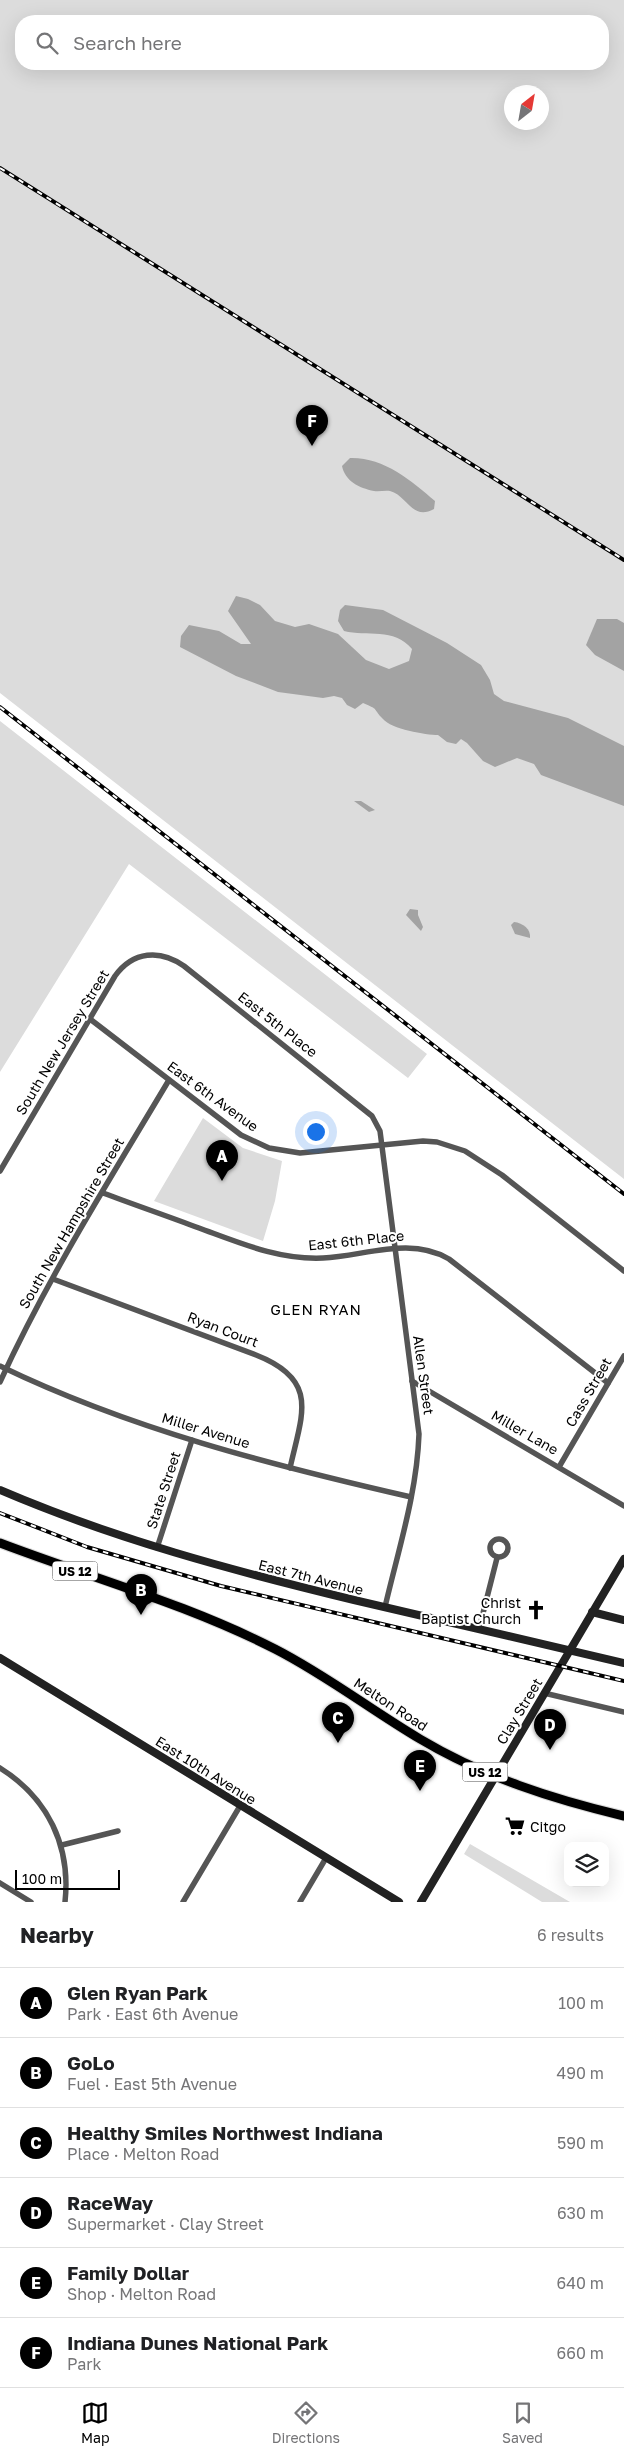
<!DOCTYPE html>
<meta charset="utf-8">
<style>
body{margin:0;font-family:"Golos Text",sans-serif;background:#f6f6f6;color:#202124}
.controls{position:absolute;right:15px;bottom:15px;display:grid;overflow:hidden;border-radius:10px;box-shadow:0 5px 20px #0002}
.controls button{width:45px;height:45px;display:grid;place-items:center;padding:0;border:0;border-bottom:1px solid #e0e0e0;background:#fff;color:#202124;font:25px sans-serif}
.compass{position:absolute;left:504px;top:85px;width:45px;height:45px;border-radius:50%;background:#fff;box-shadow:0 5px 20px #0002;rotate:31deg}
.scale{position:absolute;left:15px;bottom:12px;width:105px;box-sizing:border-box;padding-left:5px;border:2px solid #000;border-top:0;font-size:14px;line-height:18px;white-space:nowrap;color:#000;-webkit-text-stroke:4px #fff;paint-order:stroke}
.you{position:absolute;left:315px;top:1131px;width:18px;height:18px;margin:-12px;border:4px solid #fff;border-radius:50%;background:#1a73e8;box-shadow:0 0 0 8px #1a73e833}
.badge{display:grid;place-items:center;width:32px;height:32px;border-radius:50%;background:#000;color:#fff;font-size:16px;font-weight:700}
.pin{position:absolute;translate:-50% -41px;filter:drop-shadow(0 1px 2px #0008)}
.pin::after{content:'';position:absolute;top:26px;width:18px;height:15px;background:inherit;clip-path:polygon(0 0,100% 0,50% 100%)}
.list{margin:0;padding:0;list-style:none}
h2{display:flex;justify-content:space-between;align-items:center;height:65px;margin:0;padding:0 20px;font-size:21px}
h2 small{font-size:16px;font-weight:400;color:#757577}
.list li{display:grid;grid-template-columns:32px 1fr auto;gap:15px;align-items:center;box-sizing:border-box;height:70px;padding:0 20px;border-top:1px solid #e0e0e0}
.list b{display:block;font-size:19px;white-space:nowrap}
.list p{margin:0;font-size:16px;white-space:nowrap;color:#757577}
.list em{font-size:16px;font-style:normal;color:#757577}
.icon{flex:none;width:28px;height:28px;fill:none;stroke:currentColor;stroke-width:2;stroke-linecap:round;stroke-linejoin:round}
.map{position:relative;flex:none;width:624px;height:1902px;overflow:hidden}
.search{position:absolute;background:#fff;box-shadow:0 5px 20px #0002;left:15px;right:15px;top:15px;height:55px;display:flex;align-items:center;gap:12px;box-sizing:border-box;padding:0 18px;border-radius:20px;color:#757577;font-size:19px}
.sheet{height:485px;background:#fff}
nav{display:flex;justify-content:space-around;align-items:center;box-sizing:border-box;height:70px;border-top:1px solid #e0e0e0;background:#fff;font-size:14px;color:#757577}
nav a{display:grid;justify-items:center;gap:2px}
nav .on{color:#000}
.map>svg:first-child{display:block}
.green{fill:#dcdcdc;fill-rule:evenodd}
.water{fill:#a3a3a3}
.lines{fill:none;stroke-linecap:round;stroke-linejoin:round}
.primary-casing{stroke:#dbdbdb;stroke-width:11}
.street{stroke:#555;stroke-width:5.5}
.secondary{stroke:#222;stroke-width:8}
.primary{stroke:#000;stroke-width:9}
.rail-casing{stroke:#000;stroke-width:4}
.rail{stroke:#fff;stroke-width:2;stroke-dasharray:5.5;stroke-linecap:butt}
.labels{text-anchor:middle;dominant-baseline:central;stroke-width:4;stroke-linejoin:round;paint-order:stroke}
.shield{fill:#fff;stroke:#4c4c4c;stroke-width:1}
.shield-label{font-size:12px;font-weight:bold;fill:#000}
.street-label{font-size:14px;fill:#000;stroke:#fff}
.poi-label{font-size:14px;fill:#000;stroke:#fff;text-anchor:end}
.neighbourhood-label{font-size:15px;letter-spacing:1px;fill:#000;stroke:#fff}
</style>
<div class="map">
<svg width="624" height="1902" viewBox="0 0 624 1902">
<rect width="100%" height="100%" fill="#fff"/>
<!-- green -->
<g class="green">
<path d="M0,0H624V1179L0,693ZM21,21H603V64H21ZM512,92H542V122H512Z"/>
<polygon points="0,721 427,1054 408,1078 129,864 0,1072"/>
<polygon points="203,1118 243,1148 282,1161 275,1201 263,1241 154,1201"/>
<polygon points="470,1844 570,1902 542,1902 464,1854"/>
</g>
<!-- water -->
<g class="water">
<path d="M350,458C383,457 411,480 435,501L434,509C412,521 408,496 390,491C385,490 379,492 374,491C359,488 345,481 342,466Z"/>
<path d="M236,596L248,599L260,605L275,621L295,627L309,624L338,634L366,660L389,669L409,661L412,649C394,627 367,637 344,631L338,621L340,610L345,605L383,610L447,643L481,665L490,680L494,694L504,701L568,718L624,746V806L541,775L534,764L517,758L495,767L483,761L467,743L461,739L456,744L447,742L438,735C426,735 391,729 383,719C372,708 380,710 363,703L355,709L347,705L342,698L334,696L323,698L278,692L236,676L180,647L181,636L189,625L219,631L241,644H251L228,611Z"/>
<polygon points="597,619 617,619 624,623 624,671 595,655 586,645"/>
<polygon points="354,801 361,801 375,810 369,812"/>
<polygon points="410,909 418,910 418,915 423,927 421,931 406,915"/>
<path d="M514,922C523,923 531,929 530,938L515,934L511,925Z"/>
</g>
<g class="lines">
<defs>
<path id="primary" d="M0,1543C92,1578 187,1604 275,1649C326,1675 371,1710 420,1739C484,1777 552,1799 624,1816"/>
</defs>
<!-- primary casing -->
<use href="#primary" class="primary-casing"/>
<!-- street -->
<g class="street">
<polyline points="90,1019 241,1135 269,1148 300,1153 423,1141 437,1142 465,1151 502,1175 624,1271"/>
<path d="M0,1171L115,976C133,951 160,949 184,966L372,1116L380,1131L419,1434C417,1493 398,1551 385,1607"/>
<path d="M103,1193C135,1205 167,1216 199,1228C240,1243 279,1260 323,1258C365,1256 410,1236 449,1259L608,1383"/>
<path d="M53,1279L256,1355C320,1380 302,1414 290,1468"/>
<path d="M0,1366C130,1429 271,1465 411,1497"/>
<polyline points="412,1381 624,1506"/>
<path d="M0,1382C48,1277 110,1179 169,1080"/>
<polyline points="559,1467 624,1356"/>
<circle cx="499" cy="1548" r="9"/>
<polyline points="157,1548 192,1440"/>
<polyline points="479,1629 497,1558"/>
<polyline points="544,1693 624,1712"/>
<path d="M0,1768C48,1798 71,1846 65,1902"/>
<polyline points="62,1845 118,1831"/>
<polyline points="0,1883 31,1902"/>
<polyline points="183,1902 240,1806"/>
<polyline points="300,1902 326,1858"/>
</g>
<!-- secondary -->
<g class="secondary">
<path d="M0,1490C114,1539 234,1571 354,1600C444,1621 534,1642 624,1663"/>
<polyline points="592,1612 624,1620"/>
<polyline points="0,1658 399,1902"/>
<polyline points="421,1902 624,1559"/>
</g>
<!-- primary -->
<use href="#primary" class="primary"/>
<defs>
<g id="rail">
<polyline points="0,168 624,560"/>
<polyline points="0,707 624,1194"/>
<polyline points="0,1513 87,1547 221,1586 624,1681"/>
</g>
</defs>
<!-- rail casing -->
<use href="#rail" class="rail-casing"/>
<!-- rail -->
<use href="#rail" class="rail"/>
</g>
<!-- icons -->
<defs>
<symbol id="church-bare" viewBox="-9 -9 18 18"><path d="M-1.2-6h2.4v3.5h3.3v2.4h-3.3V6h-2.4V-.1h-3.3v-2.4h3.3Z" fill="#000" stroke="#fff" stroke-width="2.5" paint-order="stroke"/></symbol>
<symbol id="supermarket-bare" viewBox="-9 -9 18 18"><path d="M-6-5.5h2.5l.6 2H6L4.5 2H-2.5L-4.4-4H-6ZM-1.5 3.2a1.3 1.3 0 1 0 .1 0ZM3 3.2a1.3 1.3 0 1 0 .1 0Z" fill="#000" stroke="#fff" stroke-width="2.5" paint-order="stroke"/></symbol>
</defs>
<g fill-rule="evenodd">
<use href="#church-bare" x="522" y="1596" width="28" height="28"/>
<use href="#supermarket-bare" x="501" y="1812" width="28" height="28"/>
</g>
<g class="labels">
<!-- shield labels -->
<g class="shield">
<rect x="52.5" y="1561.5" width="45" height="19" rx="4"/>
<rect x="462.5" y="1762.5" width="45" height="19" rx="4"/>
</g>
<g class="shield-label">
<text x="75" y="1571">US 12</text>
<text x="485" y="1772">US 12</text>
</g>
<!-- street labels -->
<g class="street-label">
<text transform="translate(278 1024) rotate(38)">East 5th Place</text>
<text transform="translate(62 1042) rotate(-59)">South New Jersey Street</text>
<text transform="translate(213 1096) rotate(36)">East 6th Avenue</text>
<text transform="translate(71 1223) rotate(-60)">South New Hampshire Street</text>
<text transform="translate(356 1240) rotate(-6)">East 6th Place</text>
<text transform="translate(223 1329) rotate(21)">Ryan Court</text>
<text transform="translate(424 1375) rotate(82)">Allen Street</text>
<text transform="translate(588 1392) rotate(-60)">Cass Street</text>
<text transform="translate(206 1430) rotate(17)">Miller Avenue</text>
<text transform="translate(525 1432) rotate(30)">Miller Lane</text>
<text transform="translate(163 1490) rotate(-72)">State Street</text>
<text transform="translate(311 1577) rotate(14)">East 7th Avenue</text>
<text transform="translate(391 1704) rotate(33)">Melton Road</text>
<text transform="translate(519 1711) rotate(-59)">Clay Street</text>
<text transform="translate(206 1770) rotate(32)">East 10th Avenue</text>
</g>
<!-- poi labels -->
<g class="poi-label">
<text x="521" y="1602">Christ<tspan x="521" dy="16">Baptist Church</tspan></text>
<text x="530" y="1826" text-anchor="start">Citgo</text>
</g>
<!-- neighbourhood labels -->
<g class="neighbourhood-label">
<text x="316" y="1309">GLEN RYAN</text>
</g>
</g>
</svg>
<div class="controls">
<button><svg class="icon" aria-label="layers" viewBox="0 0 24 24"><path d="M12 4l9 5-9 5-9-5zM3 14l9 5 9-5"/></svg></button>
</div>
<svg class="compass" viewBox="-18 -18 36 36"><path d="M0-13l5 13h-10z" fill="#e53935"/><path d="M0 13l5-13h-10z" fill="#757577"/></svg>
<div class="scale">100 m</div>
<div class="you"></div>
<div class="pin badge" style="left:222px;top:1181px">A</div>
<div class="pin badge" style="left:141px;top:1615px">B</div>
<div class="pin badge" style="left:338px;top:1743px">C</div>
<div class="pin badge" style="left:550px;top:1750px">D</div>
<div class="pin badge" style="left:420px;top:1791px">E</div>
<div class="pin badge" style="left:312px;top:446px">F</div>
<div class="search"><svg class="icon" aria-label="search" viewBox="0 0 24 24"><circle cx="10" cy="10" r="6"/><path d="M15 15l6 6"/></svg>Search here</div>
</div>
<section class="sheet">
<h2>Nearby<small>6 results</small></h2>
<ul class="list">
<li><span class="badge">A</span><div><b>Glen Ryan Park</b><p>Park · East 6th Avenue</p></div><em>100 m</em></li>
<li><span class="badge">B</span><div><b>GoLo</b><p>Fuel · East 5th Avenue</p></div><em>490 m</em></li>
<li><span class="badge">C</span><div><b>Healthy Smiles Northwest Indiana</b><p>Place · Melton Road</p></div><em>590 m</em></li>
<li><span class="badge">D</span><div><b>RaceWay</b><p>Supermarket · Clay Street</p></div><em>630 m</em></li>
<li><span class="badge">E</span><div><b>Family Dollar</b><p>Shop · Melton Road</p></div><em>640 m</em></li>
<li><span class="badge">F</span><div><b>Indiana Dunes National Park</b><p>Park</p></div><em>660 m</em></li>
</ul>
</section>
<nav>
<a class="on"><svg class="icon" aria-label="map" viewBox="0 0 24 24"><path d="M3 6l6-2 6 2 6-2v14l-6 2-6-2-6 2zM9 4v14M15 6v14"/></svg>Map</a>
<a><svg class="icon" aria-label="directions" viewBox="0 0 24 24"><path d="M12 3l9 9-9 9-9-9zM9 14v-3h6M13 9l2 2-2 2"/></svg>Directions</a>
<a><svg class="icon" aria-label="saved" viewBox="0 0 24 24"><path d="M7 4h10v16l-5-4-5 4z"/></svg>Saved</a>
</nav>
